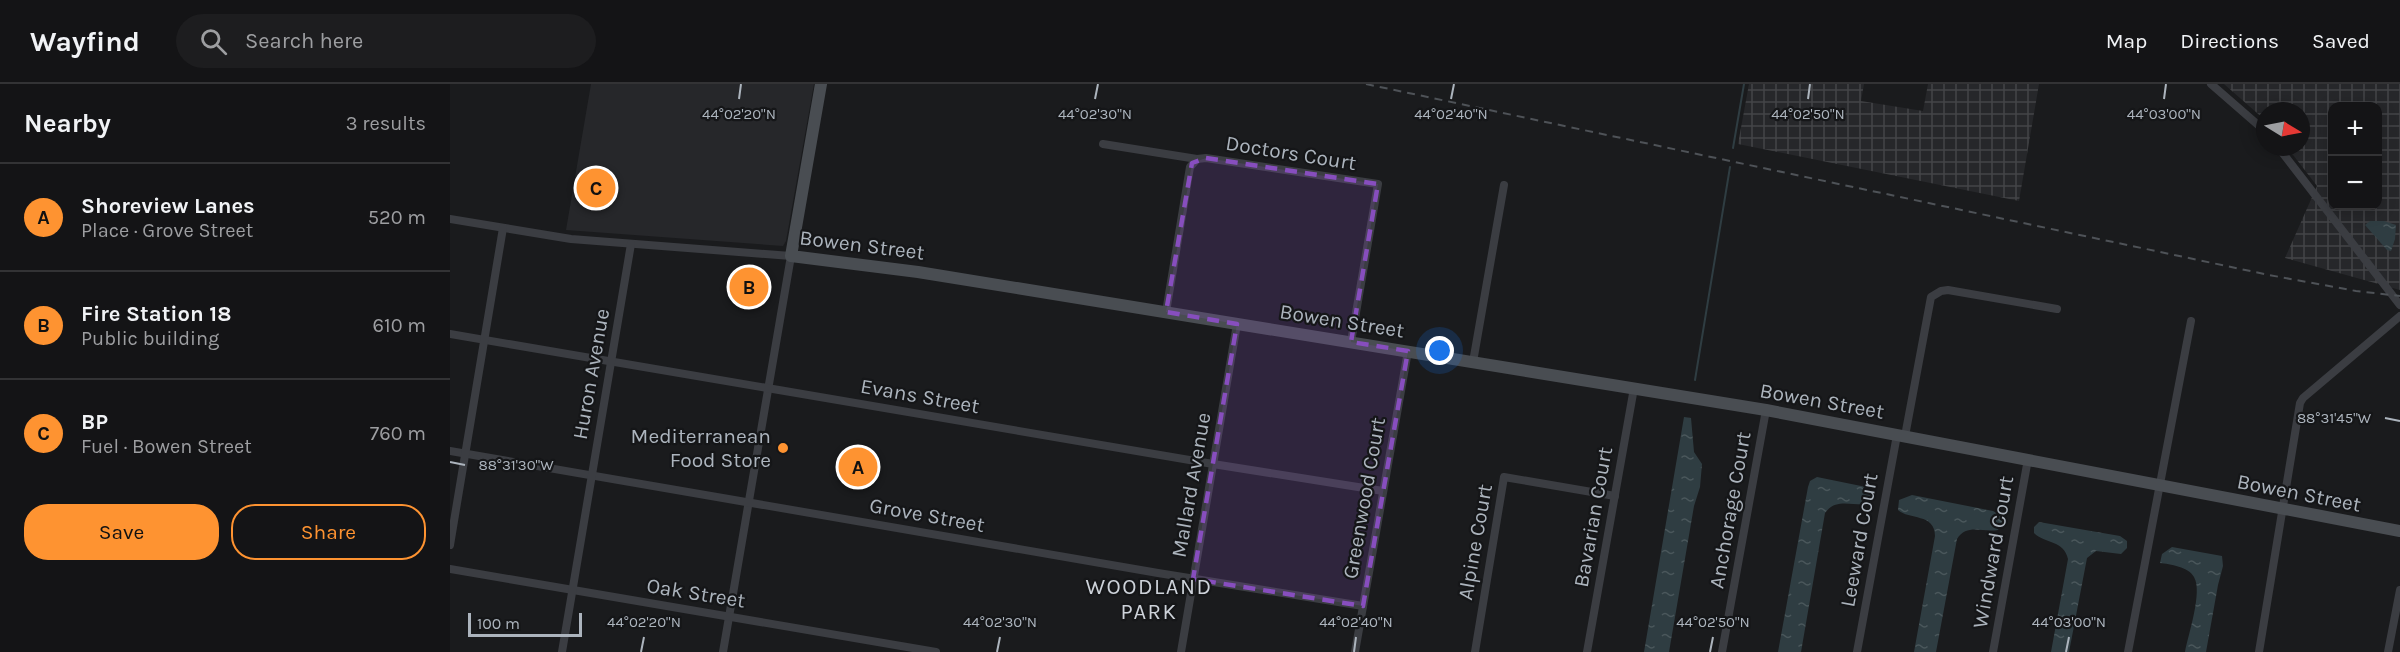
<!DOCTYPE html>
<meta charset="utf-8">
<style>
body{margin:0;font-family:Karla,sans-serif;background:#1d1d1f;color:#f1f3f6}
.controls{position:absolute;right:18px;top:18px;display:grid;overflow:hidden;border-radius:12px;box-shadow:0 3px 15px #0003}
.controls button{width:54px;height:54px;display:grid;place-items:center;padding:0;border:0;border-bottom:2px solid #333335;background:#141416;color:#f1f3f6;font:30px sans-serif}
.compass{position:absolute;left:1806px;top:18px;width:54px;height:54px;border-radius:50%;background:#141416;box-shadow:0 3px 15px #0003;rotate:100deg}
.scale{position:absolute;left:18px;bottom:15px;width:114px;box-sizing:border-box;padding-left:6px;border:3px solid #acb4bd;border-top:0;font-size:16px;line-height:21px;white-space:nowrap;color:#acb4bd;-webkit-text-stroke:4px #151618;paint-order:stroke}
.you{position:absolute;left:990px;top:267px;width:21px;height:21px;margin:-15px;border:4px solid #fff;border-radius:50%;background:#1a73e8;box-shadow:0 0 0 9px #1a73e833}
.badge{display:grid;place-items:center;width:39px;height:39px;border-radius:50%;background:#fe9331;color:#111;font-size:20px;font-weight:700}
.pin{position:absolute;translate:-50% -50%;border:3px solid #fff;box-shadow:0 2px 6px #0006}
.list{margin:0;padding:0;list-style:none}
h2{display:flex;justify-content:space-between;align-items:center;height:78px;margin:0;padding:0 24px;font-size:26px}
h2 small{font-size:20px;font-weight:400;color:#9d9ea1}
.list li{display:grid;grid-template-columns:39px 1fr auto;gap:18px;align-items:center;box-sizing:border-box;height:108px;padding:0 24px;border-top:2px solid #333335}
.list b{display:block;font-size:22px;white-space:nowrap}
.list p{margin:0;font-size:20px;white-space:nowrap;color:#9d9ea1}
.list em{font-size:20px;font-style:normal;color:#9d9ea1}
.actions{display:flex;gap:12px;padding:18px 24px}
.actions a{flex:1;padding:14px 0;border:2px solid #fe9331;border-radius:24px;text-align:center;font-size:21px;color:#fe9331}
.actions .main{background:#fe9331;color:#111}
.icon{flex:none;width:33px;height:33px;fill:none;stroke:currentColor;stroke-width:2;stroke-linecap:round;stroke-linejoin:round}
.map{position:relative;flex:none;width:1950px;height:568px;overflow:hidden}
header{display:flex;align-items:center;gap:36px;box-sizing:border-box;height:84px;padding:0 30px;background:#141416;border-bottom:2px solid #333335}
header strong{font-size:28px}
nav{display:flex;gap:33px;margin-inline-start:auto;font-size:21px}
.search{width:420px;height:54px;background:#1d1d1f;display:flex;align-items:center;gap:15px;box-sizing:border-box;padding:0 21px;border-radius:33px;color:#9d9ea1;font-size:22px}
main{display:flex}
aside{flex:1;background:#141416}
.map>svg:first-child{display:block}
.built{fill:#26272a}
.industrial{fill:url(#industrial-grid);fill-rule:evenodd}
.water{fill:url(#water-ripples)}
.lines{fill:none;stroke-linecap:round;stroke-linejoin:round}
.stream{stroke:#2f3d42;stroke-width:2}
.minor{stroke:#3b3d42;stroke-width:8}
.secondary{stroke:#494d52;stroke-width:12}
.rail{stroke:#4e5257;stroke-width:2;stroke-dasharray:8 6;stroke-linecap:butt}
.marked{fill:#874ebe;fill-opacity:0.2;stroke:#874ebe;stroke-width:4.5;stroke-dasharray:12 8;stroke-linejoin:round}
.ticks{fill:none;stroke:#acb4bd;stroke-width:2}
.poi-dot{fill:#fe9331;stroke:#151618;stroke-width:2}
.labels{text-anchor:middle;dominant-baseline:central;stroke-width:4.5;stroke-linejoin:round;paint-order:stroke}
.street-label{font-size:21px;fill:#acb4bd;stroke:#151618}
.poi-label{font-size:21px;fill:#acb4bd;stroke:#151618;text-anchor:end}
.neighbourhood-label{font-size:22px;letter-spacing:1.5px;fill:#cdd2d9;stroke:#151618}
.ticks-label{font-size:15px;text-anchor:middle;fill:#acb4bd;stroke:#151618;stroke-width:4.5;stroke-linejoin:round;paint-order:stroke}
</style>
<header>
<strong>Wayfind</strong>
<div class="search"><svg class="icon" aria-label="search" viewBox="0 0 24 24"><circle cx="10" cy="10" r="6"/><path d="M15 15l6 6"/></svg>Search here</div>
<nav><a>Map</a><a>Directions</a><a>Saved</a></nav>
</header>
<main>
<aside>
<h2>Nearby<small>3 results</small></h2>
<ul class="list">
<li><span class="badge">A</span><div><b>Shoreview Lanes</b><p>Place · Grove Street</p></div><em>520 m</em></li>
<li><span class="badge">B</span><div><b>Fire Station 18</b><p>Public building</p></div><em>610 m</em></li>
<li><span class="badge">C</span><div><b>BP</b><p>Fuel · Bowen Street</p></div><em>760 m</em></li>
</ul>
<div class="actions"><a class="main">Save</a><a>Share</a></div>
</aside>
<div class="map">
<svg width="1950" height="568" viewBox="0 0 1950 568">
<defs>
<pattern id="industrial-grid" width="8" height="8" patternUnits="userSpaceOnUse" patternTransform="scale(1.5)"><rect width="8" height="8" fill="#26272a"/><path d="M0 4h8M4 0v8" fill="none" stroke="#434447"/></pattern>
<pattern id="water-ripples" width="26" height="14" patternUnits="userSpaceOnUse" patternTransform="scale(1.5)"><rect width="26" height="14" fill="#2f3d42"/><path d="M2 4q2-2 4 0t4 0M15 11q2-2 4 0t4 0" fill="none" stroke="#4a575b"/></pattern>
</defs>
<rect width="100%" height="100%" fill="#1a1b1d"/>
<!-- built -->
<polygon class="built" points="141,0 364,0 336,157 333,162 116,146"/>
<!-- industrial -->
<g class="industrial">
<polygon points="1299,0 1414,0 1411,17 1473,27 1478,0 1589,0 1569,117 1288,60"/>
<path d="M1774,0H1950V206L1835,174L1867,102L1837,63H1851V27H1815V36ZM1882,22H1928V122H1882Z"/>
</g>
<!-- water -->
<g class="water">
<polygon points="1920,137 1934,137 1946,141 1945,155 1941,167 1937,166 1915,141"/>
<polygon points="1234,333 1241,334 1244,368 1252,380 1250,403 1244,422 1219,568 1194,568"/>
<path d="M1367,393L1416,403L1422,411L1420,420C1404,423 1386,413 1375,429L1351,568H1328L1358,403L1360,397Z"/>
<path d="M1462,411L1543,427L1550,431L1553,438L1548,446C1533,449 1517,439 1507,455L1486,568H1464L1485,452C1485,429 1459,436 1448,426L1449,416Z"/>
<path d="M1589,438L1670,452L1677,457V464L1671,470L1646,467L1637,474L1619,568H1601L1618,475C1614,456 1595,460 1584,449V443Z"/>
<path d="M1722,463L1772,472L1773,482L1768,501L1756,568H1735C1738,551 1753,508 1744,493C1739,483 1720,480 1710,479L1712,470Z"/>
</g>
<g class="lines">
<!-- stream -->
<g class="stream">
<polyline points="1283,64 1294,0"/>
<polyline points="1245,296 1280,83"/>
</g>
<!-- minor -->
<g class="minor">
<polyline points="1761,0 1815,47"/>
<polyline points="653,60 747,75"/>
<polyline points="1828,63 1950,221"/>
<polyline points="0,135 121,155 341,172 273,568"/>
<polyline points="716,228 740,83 747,75 756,74 928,100 901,258"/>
<polyline points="0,250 763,380 933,407"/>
<polyline points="1023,278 1054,101"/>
<polyline points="1455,352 1481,213 1491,207 1498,206 1607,225"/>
<polyline points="0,367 708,489 913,522"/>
<polyline points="0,461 53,144"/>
<polyline points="0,485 486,568"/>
<polyline points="112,568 181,160"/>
<polyline points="731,568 787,240"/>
<polyline points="905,568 958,267"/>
<polyline points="1025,568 1054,393 1165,412"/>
<polyline points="1137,568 1184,304"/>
<polyline points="1272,568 1316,326"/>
<polyline points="1407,568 1447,351"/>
<polyline points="1543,568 1578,375"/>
<polyline points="1678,568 1741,237"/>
<polyline points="1809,568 1850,319 1853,314 1950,232"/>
<polyline points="1938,568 1950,506"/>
</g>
<!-- secondary -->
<polyline class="secondary" points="371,0 341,172 468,188 1316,326 1950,447"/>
<!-- rail -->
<polyline class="rail" points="916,0 1819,191 1906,207 1950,212"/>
</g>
<!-- marked area -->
<path class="marked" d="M756,74L928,100L901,258L958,267L913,522L743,495L787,240L716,228L742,79Z"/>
<!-- ticks -->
<path class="ticks" d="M289,15L291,0M645,15L648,0M1001,15L1004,0M1358,15L1360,0M1714,15L1716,0M1935,334L1950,337M0,378L15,381M191,568L194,553M547,568L550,553M904,568L906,553M1260,568L1263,553M1616,568L1619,553"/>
<!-- markers -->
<circle class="poi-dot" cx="333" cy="364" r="6"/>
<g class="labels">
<!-- street labels -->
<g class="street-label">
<text transform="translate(841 69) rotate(9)">Doctors Court</text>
<text transform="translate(412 161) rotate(7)">Bowen Street</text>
<text transform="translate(892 237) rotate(9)">Bowen Street</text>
<text transform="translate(141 290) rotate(-80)">Huron Avenue</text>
<text transform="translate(470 312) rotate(10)">Evans Street</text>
<text transform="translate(1372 317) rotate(10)">Bowen Street</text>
<text transform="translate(741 401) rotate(-80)">Mallard Avenue</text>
<text transform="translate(1849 409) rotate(11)">Bowen Street</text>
<text transform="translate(914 414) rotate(-80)">Greenwood Court</text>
<text transform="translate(1280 426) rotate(-80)">Anchorage Court</text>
<text transform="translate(477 431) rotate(10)">Grove Street</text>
<text transform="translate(1143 433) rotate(-80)">Bavarian Court</text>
<text transform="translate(1409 456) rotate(-80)">Leeward Court</text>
<text transform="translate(1025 458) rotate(-80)">Alpine Court</text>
<text transform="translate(1543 468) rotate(-80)">Windward Court</text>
<text transform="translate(246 509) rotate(9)">Oak Street</text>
</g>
<!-- poi labels -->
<g class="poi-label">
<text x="321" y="352">Mediterranean<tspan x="321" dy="24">Food Store</tspan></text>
</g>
<!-- neighbourhood labels -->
<g class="neighbourhood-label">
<text x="699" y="503">WOODLAND<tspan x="699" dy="25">PARK</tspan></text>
</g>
</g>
<g class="ticks-label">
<text x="289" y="35">44°02'20"N</text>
<text x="645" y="35">44°02'30"N</text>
<text x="1001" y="35">44°02'40"N</text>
<text x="1358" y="35">44°02'50"N</text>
<text x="1714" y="35">44°03'00"N</text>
<text x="1884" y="339">88°31'45"W</text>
<text x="66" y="386">88°31'30"W</text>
<text x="194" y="543">44°02'20"N</text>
<text x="550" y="543">44°02'30"N</text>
<text x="906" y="543">44°02'40"N</text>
<text x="1263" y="543">44°02'50"N</text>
<text x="1619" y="543">44°03'00"N</text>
</g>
</svg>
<div class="controls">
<button>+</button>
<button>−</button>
</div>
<svg class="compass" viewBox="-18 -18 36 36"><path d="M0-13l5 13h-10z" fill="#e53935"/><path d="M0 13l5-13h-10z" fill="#9d9ea1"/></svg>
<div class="scale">100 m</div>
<div class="you"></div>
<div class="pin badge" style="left:408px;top:383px">A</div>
<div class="pin badge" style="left:299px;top:203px">B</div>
<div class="pin badge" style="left:146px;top:104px">C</div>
</div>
</main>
